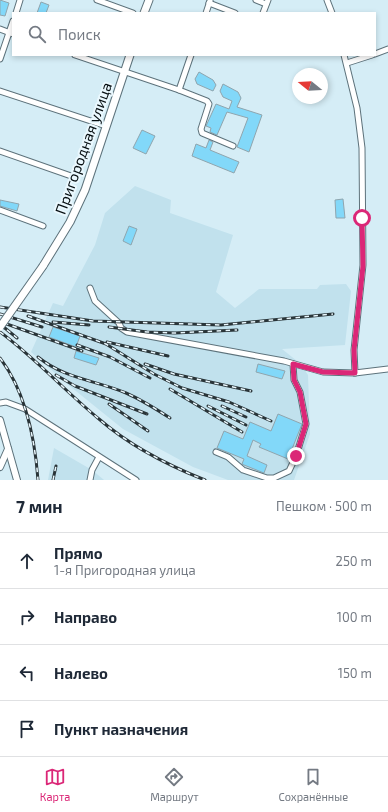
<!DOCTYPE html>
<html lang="ru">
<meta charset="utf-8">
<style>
body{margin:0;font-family:"Exo 2",sans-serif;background:#f6f6f7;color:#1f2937}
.compass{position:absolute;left:292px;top:68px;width:36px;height:36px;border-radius:50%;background:#fff;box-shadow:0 2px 6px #0003;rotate:288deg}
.stop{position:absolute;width:12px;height:12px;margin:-9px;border:3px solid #db2777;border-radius:50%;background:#fff}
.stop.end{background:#db2777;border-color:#fff;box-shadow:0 1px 4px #0008}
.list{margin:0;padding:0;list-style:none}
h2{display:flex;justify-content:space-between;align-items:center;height:52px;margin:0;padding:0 16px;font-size:17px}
h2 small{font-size:13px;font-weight:400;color:#747a83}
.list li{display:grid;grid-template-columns:26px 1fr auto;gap:12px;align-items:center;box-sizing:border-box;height:56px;padding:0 16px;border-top:1px solid #e0e1e3}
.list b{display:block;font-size:15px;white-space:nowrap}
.list p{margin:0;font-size:13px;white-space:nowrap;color:#747a83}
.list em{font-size:13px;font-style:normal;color:#747a83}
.icon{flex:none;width:22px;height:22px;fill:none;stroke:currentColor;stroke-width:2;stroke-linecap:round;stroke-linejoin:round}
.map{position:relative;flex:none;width:388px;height:480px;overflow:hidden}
.search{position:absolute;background:#fff;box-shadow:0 2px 6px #0003;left:12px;right:12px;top:12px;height:44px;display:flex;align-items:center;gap:10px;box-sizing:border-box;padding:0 14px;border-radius:0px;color:#747a83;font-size:15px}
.sheet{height:276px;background:#fff}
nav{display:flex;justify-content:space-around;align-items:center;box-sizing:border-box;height:56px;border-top:1px solid #e0e1e3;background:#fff;font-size:11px;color:#747a83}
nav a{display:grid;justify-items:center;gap:2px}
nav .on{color:#db2777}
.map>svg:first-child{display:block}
.built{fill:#c1e1ed}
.building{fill:#82d8f9;stroke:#8fa5ae}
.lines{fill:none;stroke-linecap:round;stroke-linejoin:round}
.minor-casing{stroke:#5d727b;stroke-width:7}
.major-casing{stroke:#5d727b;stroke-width:8}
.highway-casing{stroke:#5d727b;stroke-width:9}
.minor{stroke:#fff;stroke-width:5}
.major{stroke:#fff;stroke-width:6}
.highway{stroke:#fff;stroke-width:7}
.rail-casing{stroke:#293438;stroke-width:3}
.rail{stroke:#eaf8fe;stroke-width:1.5;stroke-dasharray:4.5;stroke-linecap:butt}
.highway-bridge-casing{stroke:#5d727b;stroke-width:9;stroke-linecap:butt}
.highway-bridge{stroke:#fff;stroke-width:7}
.route{stroke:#db2777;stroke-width:5}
.labels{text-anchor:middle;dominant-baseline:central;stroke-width:4;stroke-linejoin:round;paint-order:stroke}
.street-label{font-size:15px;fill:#050d10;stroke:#eaf8fe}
</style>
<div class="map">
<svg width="388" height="480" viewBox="0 0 388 480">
<rect width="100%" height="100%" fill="#d5edf6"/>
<!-- built -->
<g class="built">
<polygon points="135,186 171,200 170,213 233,235 216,292 235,308 259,289 317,289 320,285 346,284 351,291 345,345 282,349 297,361 298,368 304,369 308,375 310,434 294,480 228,480 193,467 123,429 66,383 31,352 53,303 63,306 95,245 105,213"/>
<polygon points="54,448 92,470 104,480 48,480"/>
</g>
<!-- building -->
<g class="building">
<polygon points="0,0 9,3 5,16 0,15"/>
<polygon points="41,2 49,5 46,13 37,13"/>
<polygon points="199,72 213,80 216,85 213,91 197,84 195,79"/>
<polygon points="223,84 238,92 241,98 237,107 262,115 249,152 237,147 248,118 227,112 217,135 210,132 211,128 206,126 216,104 229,109 232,101 223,97 220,91"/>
<polygon points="142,130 155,136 146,154 133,148"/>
<polygon points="209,140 213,142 210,150 239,162 234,173 192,156 196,144 206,148"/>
<polygon points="343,199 345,218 336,218 335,200"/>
<polygon points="0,200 19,204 17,211 0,206"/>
<polygon points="129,226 137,229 131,245 123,241"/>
<polygon points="53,327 80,336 76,347 49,337"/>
<polygon points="76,351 99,358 96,365 74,358"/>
<polygon points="258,364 285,371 282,379 256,372"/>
<polygon points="278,414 302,424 288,459 259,447 261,444 253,440 247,456 267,465 264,473 244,465 242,464 244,459 217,448 224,431 243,439 250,422 271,431"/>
</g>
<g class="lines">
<defs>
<g id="minor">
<polyline points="97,0 133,13"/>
<polyline points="256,0 266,4"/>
<polyline points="327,0 332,13"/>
<polyline points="209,3 235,13"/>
<polyline points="16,13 20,0"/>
<polyline points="206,13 210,1"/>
<polyline points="263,13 268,0"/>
<polyline points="0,29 13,34"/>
<polyline points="375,54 388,49"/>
<polyline points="75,55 179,90 191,55"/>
<polyline points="344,55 357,108 362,148 363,265 354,350 355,373"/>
<polyline points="0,59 13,21"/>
<polyline points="347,63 372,55"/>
<polyline points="179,90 207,101 209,104 201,129 202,133 233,146"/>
<polyline points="0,91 106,126"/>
<polyline points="0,151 74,177"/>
<polyline points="0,210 43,226"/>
<polyline points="90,288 95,301 119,323 121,328 127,332 284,361 323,372 355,373 388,369"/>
<polyline points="0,403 6,402 25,409 136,480"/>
<polyline points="216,452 228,457 243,470 267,478 274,478 289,471 296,456 306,424 300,392 294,380 293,364"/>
<polyline points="90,480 92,470 99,457"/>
</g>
<g id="major">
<polyline points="0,420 17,480"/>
<polyline points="0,467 8,449"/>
</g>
<g id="highway">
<polyline points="144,13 149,0"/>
<polyline points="43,266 70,222 85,190 130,55"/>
</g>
</defs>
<!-- minor casing -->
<use href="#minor" class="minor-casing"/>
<!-- major casing -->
<use href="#major" class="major-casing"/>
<!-- highway casing -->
<use href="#highway" class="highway-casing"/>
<!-- minor -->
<use href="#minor" class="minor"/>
<!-- major -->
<use href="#major" class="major"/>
<!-- highway -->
<use href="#highway" class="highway"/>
<defs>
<g id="rail">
<polyline points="0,307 93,321 221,325 333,314"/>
<polyline points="0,314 42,327"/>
<polyline points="28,316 106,344 154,374 182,388 229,402 271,421"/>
<polyline points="53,322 89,325"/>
<polyline points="4,323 82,351"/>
<polyline points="0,324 17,338"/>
<polyline points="109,327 147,332 175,333 237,330"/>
<path d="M0,332C35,358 65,391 99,419C129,445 167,465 205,480"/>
<polyline points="107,342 168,356"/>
<polyline points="77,345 110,357 150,378"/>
<path d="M38,357C65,379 95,380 126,393C142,400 156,409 170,418"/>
<path d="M0,358C25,391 35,439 38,480"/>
<polyline points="145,364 174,374 251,391"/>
<polyline points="56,375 75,386 147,414"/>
<polyline points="170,389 242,432"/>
<polyline points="109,404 148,431"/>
<polyline points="208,406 246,425"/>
<polyline points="222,406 246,417"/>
<polyline points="53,480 56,466"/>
</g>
</defs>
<!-- rail casing -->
<use href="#rail" class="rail-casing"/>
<!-- rail -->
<use href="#rail" class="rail"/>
<defs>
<polyline id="highway-bridge" points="0,327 43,266"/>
</defs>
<!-- highway-bridge casing -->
<use href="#highway-bridge" class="highway-bridge-casing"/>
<!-- highway-bridge -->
<use href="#highway-bridge" class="highway-bridge"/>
</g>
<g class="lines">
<!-- route -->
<polyline class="route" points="296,456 306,424 300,392 294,380 293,364 323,372 355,373 354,350 363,266 362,218"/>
</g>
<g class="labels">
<!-- street labels -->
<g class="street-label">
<text transform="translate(83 148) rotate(-70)">Пригородная улица</text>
</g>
</g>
</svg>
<svg class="compass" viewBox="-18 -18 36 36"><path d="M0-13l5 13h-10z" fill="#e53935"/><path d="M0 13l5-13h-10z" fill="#747a83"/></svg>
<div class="stop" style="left:362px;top:218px"></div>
<div class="stop end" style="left:296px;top:456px"></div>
<div class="search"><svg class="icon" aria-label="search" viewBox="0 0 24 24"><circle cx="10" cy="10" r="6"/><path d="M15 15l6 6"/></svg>Поиск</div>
</div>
<section class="sheet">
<h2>7 мин<small>Пешком · 500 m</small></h2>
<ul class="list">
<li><svg class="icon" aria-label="ahead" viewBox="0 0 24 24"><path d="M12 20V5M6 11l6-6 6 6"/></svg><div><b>Прямо</b><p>1-я Пригородная улица</p></div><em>250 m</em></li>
<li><svg class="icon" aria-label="right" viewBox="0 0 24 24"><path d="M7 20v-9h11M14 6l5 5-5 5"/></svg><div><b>Направо</b></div><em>100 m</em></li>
<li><svg class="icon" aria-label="left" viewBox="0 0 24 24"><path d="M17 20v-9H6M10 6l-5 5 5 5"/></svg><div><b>Налево</b></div><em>150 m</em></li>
<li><svg class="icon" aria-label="arrive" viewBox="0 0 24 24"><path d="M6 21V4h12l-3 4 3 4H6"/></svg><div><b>Пункт назначения</b></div></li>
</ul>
</section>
<nav>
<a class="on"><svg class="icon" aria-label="map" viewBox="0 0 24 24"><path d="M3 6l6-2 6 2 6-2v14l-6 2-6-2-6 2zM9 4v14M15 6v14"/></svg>Карта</a>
<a><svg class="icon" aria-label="directions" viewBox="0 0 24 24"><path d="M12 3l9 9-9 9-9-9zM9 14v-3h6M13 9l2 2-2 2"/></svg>Маршрут</a>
<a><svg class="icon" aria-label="saved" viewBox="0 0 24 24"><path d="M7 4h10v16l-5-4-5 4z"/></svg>Сохранённые</a>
</nav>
